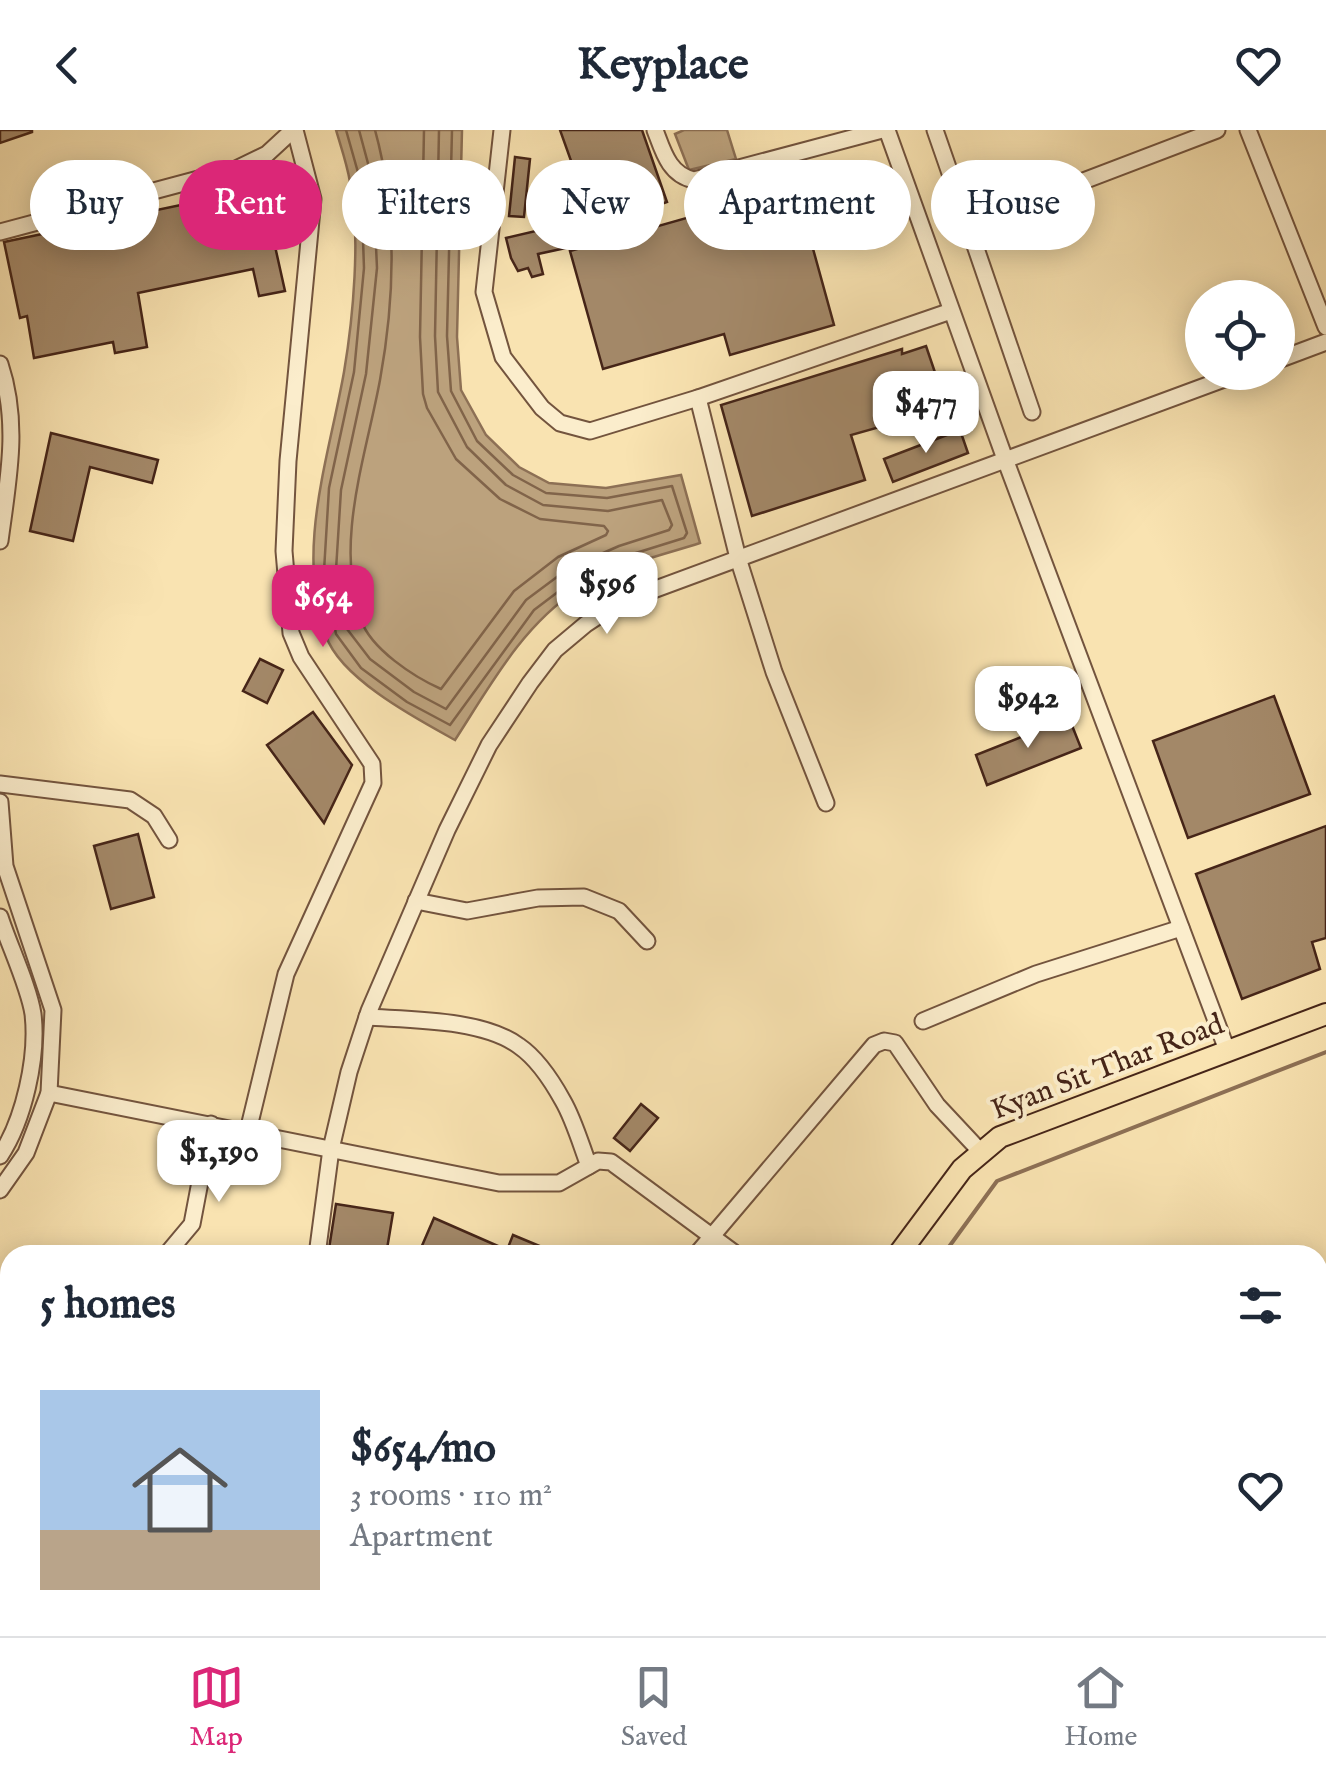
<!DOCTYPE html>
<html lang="en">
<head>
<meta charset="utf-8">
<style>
	body { margin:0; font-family:"IM FELL English",serif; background:#f6f6f7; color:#1f2937; height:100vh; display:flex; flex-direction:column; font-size:38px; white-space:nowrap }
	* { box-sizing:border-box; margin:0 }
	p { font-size:32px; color:#747a83 }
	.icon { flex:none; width:55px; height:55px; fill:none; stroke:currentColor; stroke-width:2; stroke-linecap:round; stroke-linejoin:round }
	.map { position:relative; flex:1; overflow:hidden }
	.panel { position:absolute; left:0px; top:1115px; width:1328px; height:392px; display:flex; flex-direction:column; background:#fff; border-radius:30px 30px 0 0; box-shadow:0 5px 25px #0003 }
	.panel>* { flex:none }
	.guide { position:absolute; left:30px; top:30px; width:1268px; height:90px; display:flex; gap:20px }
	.buttons { position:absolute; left:1185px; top:150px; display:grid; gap:20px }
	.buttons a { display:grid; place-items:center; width:110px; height:110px; border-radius:50%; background:#fff; box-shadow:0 5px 25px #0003; font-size:50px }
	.price { position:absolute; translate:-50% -85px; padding:0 22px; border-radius:20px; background:#fff; color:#222; font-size:32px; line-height:65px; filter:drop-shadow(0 2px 5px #0008) }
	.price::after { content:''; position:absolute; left:50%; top:60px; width:30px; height:22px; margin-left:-15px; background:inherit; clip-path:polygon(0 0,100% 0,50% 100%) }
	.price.selected { background:#db2777; color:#fff }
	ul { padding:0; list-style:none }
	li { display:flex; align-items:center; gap:30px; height:250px; padding:0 40px }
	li+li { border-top:2px solid #e0e1e3 }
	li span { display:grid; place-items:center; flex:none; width:280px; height:200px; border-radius:0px; color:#555 }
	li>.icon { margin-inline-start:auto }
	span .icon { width:120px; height:120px; fill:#fffc; stroke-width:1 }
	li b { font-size:42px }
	h2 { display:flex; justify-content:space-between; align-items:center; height:120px; padding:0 40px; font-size:42px }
	.tag { padding:0 35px; border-radius:45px; background:#fff; box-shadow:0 5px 25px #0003; font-size:35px; line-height:90px }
	.tag.selected { background:#db2777; color:#fff }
	header { display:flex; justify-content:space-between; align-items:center; height:130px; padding:0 40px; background:#fff; font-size:45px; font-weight:700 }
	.menu { display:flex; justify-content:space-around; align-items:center; height:140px; border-top:2px solid #e0e1e3; background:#fff; font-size:28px; color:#747a83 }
	.menu a { display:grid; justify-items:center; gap:5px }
	.menu .selected { color:#db2777 }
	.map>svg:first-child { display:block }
	.water { fill:#bca27d; stroke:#8d7055; stroke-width:2.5 }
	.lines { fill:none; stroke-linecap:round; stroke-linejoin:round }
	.shore { stroke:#81644a; stroke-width:2.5 }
	.stream { stroke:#8d7055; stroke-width:4 }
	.building { fill:#a38868; stroke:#462518; stroke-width:2.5 }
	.minor-casing { stroke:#73543e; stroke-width:19 }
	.major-casing { stroke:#462518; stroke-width:24 }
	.minor { stroke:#fbedcc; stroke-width:15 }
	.major { stroke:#f9e3b1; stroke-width:20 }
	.labels { text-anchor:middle; stroke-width:8; stroke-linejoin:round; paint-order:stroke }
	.street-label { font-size:30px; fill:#462518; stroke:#fbedcc }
</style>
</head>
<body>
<header><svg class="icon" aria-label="back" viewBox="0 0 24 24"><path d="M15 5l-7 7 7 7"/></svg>Keyplace<svg class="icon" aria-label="heart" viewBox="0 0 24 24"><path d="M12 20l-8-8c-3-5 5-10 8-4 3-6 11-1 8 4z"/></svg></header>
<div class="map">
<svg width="1326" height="1506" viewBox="0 0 1326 1506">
	<rect width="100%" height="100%" fill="#f9e3b1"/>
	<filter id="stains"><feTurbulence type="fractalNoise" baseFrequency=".002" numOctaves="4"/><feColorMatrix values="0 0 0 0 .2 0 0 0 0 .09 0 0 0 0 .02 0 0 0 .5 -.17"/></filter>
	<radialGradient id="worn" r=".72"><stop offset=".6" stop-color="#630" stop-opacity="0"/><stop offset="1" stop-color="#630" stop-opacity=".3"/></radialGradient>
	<g class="water">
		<path d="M336,0H462L457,207L461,260L486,305L519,337L549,353L606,358L681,345L700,413C660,426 612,436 577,460C522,496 490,556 455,610C417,589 341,549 326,506C295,421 329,327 344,242C353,189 361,105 350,52C347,34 341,17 336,0Z"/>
		<path d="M684,0H727L736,29L689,40L675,4Z"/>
	</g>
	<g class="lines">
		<g class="shore">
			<path d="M346,0L361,53L364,138L354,242L329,358L324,441L336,504L361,538L407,572L450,595L534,480L575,449L623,427L684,408L687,403L672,356L607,368L546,363L513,345L477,311L451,261L447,206L452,0"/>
			<path d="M359,0L373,52L377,138L366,244L341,360L336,440L347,499L370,529L414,562L446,579L526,470L569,438L619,416L669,400L672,395L662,370L608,381L543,375L506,355L467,317L438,262L435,206L439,0"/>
			<path d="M375,0C397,80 395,168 380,250C366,326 334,413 361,490C371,519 414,547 441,559L514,461L558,427L606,405L608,401L604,396L540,389L500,369L456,329L427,278L423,264L420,207L424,0"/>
		</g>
		<g class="stream">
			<path d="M943,1125L997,1051L1326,922"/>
			<path d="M659,1506L666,1498"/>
		</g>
	</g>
	<g class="building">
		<path d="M0,0H32V2L0,13Z"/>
		<path d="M560,0H642L667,72L595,98Z"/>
		<path d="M515,27L530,29L524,87L509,86Z"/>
		<path d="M796,57L834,195L730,225L724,204L603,239L570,121Z"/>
		<path d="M262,58L285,161L259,166L253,139L138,163L147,217L115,223L113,212L34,228L27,186L20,188L4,112Z"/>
		<path d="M570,93L575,116L538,124L543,144L532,147L528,138L518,141L511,128L506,108Z"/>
		<path d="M926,216L947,278L851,305L865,350L752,386L721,275L902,219V224Z"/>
		<path d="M960,300L968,323L893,352L884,329Z"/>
		<path d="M51,303L158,330L152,353L90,337L73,411L30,401Z"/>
		<path d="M260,529L283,540L267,573L243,561Z"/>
		<path d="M1274,566L1310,664L1188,708L1153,611Z"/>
		<path d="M313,582L352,635L324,693L267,615Z"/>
		<path d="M1069,588L1081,618L987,655L976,625Z"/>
		<path d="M1326,696V808L1312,812L1320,839L1242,869L1196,744Z"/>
		<path d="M138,704L154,767L111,779L94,716Z"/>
		<path d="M641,974L658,988L630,1021L614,1008Z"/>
		<path d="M336,1074L393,1083L386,1125H328Z"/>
		<path d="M434,1088L507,1120L513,1105L561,1125H418Z"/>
	</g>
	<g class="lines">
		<defs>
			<g id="minor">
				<path d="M502,0L484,162L503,227L542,278L560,293L590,301L698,268L951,181"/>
				<path d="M655,0C663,21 669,45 694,50L882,0"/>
				<path d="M887,0L1005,329L1227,920"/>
				<path d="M935,0L968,95L1217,0"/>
				<path d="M1248,0L1326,197"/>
				<path d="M968,95L1032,282"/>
				<path d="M0,102L236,39L267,24L293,0"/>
				<path d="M1278,230L1326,212"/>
				<path d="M0,234C20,294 8,350 0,411"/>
				<path d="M698,268L738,428L774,542L826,673"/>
				<path d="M0,654L130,670L154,686L169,710"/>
				<path d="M0,672L5,736L53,880L49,963L26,1023L0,1060"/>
				<path d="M416,771L467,781L538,768L584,767L619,781L647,811"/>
				<path d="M0,787C9,815 29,857 33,884C38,927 24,990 0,1026"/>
				<path d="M367,887C411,890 483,889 519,916C538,929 552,951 563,971C574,990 581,1015 589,1036"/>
				<path d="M923,891L1036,844L1181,798"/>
				<path d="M49,963L499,1053H559L598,1031L611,1032L737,1125"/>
				<path d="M248,1001L286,844L373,653L372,634L301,527L291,503L284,421L288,331L313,69L295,0"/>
				<path d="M166,1125L192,1094L211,994"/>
				<path d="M317,1125L331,1019L349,942L369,881L447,700L489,615L530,553L555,520L586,494L618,473L1243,242"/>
				<path d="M696,1125L874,915L884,911L895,913L937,975L980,1021"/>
				<path d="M0,1286L10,1277"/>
				<path d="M275,1498L276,1506"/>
				<path d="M477,1498L488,1506"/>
				<path d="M554,1506L561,1498"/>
			</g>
			<g id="major">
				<path d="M898,1125L962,1039L1000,1007L1326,884"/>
				<path d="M605,1506L612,1498"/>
			</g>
		</defs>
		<use href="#minor" class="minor-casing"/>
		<use href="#major" class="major-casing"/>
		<use href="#minor" class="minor"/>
		<use href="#major" class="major"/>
	</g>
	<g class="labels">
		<g class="street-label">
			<text transform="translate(1107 936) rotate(-21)" y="10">Kyan Sit Thar Road</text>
		</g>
	</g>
	<rect width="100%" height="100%" filter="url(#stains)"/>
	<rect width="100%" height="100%" fill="url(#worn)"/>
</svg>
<div class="buttons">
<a><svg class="icon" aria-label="locate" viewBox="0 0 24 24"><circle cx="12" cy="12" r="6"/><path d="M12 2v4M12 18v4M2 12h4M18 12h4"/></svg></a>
</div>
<b class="price" style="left:926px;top:326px">$477</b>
<b class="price" style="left:607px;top:507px">$596</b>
<b class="price selected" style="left:323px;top:520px">$654</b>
<b class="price" style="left:1028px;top:621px">$942</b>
<b class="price" style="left:219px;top:1075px">$1,190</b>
<div class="guide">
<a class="tag">Buy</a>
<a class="tag selected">Rent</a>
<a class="tag">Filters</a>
<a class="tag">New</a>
<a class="tag">Apartment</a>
<a class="tag">House</a>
</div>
<section class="panel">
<h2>5 homes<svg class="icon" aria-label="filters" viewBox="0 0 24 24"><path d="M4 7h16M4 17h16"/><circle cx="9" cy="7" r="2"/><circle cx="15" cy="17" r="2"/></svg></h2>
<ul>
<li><span style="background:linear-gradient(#a9c7e8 70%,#b9a48a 0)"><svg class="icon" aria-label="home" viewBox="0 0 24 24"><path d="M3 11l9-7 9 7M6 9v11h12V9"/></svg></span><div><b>$654/mo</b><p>3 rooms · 110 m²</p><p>Apartment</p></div><svg class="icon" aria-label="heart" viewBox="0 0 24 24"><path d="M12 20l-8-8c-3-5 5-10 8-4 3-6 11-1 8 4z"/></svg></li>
</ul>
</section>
</div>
<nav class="menu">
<a class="selected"><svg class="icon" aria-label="map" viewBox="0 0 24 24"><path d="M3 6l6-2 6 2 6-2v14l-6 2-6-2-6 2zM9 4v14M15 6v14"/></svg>Map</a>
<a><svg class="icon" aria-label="saved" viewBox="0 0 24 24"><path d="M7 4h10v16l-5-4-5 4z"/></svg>Saved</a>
<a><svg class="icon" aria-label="home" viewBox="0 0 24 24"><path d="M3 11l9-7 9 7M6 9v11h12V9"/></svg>Home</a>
</nav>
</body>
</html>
